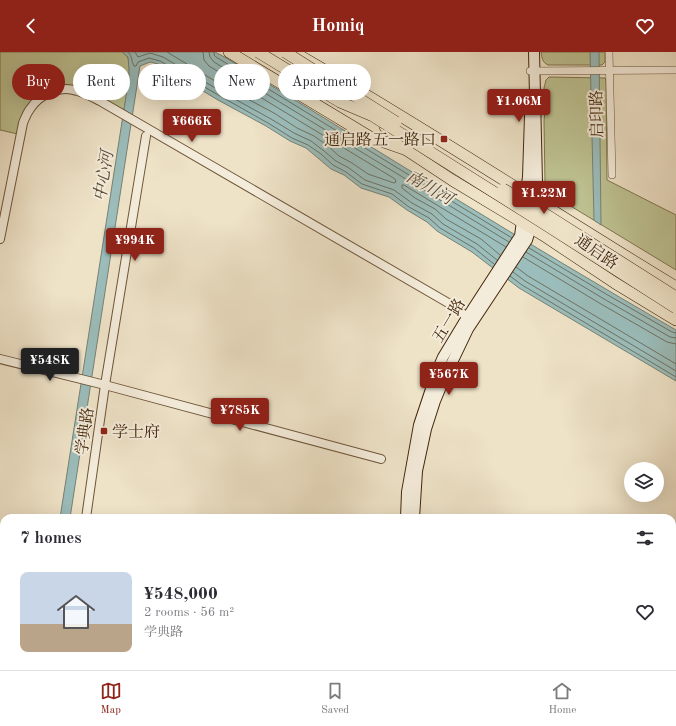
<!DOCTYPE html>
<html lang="en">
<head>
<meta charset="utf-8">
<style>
	body { margin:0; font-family:"Old Standard TT","Noto Serif SC",serif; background:#f7f7f7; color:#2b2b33; height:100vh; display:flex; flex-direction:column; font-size:15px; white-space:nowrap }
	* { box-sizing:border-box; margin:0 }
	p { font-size:13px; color:#7c7c81 }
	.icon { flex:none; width:22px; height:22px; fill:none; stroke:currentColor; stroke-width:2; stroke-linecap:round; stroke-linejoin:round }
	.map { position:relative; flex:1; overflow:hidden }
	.drawer { position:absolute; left:0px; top:462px; width:676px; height:156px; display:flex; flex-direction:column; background:#fff; border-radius:12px 12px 0 0; box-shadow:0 4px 16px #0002 }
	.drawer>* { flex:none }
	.guide { position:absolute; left:12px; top:12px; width:400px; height:36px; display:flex; gap:8px }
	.fabs { position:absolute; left:624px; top:410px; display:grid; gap:8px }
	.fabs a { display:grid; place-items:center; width:40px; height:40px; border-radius:50%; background:#fff; box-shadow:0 4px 16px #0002; font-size:20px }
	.price { position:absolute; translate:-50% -34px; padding:0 9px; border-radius:4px; background:#8f2418; color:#fff; font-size:13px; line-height:26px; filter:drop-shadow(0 1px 2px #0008) }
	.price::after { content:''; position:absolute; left:50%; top:24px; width:12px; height:9px; margin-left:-6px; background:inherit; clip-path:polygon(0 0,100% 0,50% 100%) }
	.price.on { background:#222; color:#fff }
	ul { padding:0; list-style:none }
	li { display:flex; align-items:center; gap:12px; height:100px; padding:0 20px }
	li+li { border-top:1px solid #e1e1e2 }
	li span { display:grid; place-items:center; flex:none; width:112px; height:80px; border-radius:8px; color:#555 }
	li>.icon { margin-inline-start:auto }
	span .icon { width:48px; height:48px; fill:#fffc; stroke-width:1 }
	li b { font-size:17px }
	h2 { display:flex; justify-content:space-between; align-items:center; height:48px; padding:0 20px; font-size:17px }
	.chip { padding:0 14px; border-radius:18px; background:#fff; box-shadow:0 4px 16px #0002; font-size:14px; line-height:36px }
	.chip.on { background:#8f2418; color:#fff }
	header { display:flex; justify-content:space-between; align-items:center; height:52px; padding:0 20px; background:#8f2418; color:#fff; font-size:18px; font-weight:700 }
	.tabs { display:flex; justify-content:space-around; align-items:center; height:56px; border-top:1px solid #e1e1e2; background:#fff; font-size:11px; color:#7c7c81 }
	.tabs a { display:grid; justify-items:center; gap:2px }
	.tabs .on { color:#8f2418 }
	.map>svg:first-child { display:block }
	.green { fill:#bec292; stroke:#80744e }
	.water { fill:#9bbdbb; stroke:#778174 }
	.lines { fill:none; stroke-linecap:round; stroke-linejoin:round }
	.shore { stroke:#6e7262; stroke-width:1 }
	.minor-casing { stroke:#6d5539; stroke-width:8 }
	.tertiary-casing { stroke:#6d5539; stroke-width:10 }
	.secondary-casing { stroke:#42260a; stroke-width:12 }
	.primary-casing { stroke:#42260a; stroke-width:12 }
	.minor { stroke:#f4ecdb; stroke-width:7 }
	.tertiary { stroke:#f4ecdb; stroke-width:8 }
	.secondary { stroke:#f4ecdb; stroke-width:10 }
	.primary { stroke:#eee2c7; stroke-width:11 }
	.trunk-bridge-casing { stroke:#42260a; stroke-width:12; stroke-linecap:butt }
	.trunk-bridge { stroke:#eee2c7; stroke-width:11 }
	.poi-dot { fill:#8f2418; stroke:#f4ecdb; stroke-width:1.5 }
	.labels { text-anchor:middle; stroke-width:4; stroke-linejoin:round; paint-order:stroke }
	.street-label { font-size:16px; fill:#42260a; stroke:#f4ecdb }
	.poi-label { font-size:16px; fill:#42260a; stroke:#f4ecdb; text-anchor:end }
	.water-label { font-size:17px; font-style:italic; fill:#584c36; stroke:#f4ecdb }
</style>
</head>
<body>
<header><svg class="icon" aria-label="back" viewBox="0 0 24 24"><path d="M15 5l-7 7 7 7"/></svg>Homiq<svg class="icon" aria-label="heart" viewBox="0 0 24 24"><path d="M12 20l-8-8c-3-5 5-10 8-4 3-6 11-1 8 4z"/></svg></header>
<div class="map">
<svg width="676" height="618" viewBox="0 0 676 618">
	<rect width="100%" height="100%" fill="#eee2c7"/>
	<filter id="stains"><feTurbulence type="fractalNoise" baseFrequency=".005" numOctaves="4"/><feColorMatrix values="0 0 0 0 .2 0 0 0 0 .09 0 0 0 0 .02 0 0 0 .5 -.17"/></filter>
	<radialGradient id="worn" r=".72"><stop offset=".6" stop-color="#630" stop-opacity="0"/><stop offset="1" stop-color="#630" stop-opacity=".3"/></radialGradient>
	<g class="green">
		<path d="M0,0H122C124,1 126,3 127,4C133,14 126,46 124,58L96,43L71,36L35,46L18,82L0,78Z"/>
		<path d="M541,0H605V10L602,13H548C542,10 542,6 541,0Z"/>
		<path d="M549,25L605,26L606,28L607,128L676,163V218L554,144L548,138L545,131L544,69L545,57L544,36L546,28Z"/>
	</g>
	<g class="water">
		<path d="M122,0H215L228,7C377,98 525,191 676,278V329L519,236L472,200L437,179L427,170L407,158L389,145L361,136L344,123L331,117L318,106L306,96L290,89L266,74L218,48L158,12L150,10L140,14L70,466H60L129,25V17L128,5Z"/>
		<path d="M590,0H599L601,173L594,168Z"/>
	</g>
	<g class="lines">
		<g class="shore">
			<path d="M128,0C133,5 131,9 134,14H136L138,10L149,6L160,9L220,44L268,71L292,86L308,93L321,102L333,113L346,120L362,132L392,142L409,155L429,166L440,176L474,196L494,212"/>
			<path d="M135,0L138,5L150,1L163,5L222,40L271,67L294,81L311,89L324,99L336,109L349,116L365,128L394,138L412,151L432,162L443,172L477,192L497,208"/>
			<path d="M167,0L225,35L274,61L297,76L314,84L328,94L339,104L352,111L368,122L394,131L396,130L395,127L209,14L204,8L203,0"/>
			<path d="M209,0L210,5L214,10L509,190"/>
			<path d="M214,0V3L216,5L512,186"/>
			<path d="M529,196L606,242L672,280L676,281"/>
			<path d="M526,200L604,247L670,285L676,286"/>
			<path d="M500,203L481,187L446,167L435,157L415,146L402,136V133H404L506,195"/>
			<path d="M523,205L601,252L667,290L676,292"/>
			<path d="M516,215L528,224L676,312"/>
			<path d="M513,220L525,229L676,319"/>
			<path d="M510,224L522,233L676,325"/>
		</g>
		<defs>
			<g id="minor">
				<path d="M609,0L612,123"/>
				<path d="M530,19L676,18"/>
				<path d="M672,494L676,477"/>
				<path d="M669,614L670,618"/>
			</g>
			<g id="tertiary">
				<path d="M0,187L23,71C25,66 27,61 30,57C40,42 59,33 77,39C85,41 92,45 100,49L450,252L471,268"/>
				<path d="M0,307L105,333L381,407"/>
				<path d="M86,466L105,333L146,84"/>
				<path d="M0,551L4,553"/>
				<path d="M62,618L63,614"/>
			</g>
			<g id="secondary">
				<path d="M406,466L407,440L419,373L437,319L443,305L463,272L520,184L528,125L530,64"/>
				<path d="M414,466L417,419L426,377L435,349L445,325L468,277L527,188L531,175L537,130L534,0"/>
				<path d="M423,614V618"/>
			</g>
			<g id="primary">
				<path d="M229,0L370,85L407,98"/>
				<path d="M295,1C424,75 549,158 676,235"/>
				<path d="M385,75L390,78L408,99L452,128L543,183L615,231L676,268"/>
			</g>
		</defs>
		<use href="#minor" class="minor-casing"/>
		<use href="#tertiary" class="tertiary-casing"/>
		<use href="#secondary" class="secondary-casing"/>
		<use href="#primary" class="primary-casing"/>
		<use href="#minor" class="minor"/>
		<use href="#tertiary" class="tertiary"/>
		<use href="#secondary" class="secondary"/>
		<use href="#primary" class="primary"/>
		<defs>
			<g id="trunk-bridge">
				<path d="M258,0L340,50L373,64L543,171L676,256"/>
				<path d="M285,0L396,70"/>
				<path d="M503,137L545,162L676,245"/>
			</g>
		</defs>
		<use href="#trunk-bridge" class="trunk-bridge-casing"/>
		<use href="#trunk-bridge" class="trunk-bridge"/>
	</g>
	<g class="poi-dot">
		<rect x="440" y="83" width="8" height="8" rx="2"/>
		<rect x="100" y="375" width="8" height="8" rx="2"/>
	</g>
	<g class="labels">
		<g class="street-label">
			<text transform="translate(596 62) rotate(-91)" y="6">启印路</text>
			<text transform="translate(597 199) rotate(34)" y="6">通启路</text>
			<text transform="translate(448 268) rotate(-59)" y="6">五一路</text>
			<text transform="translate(84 379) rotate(-82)" y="6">学典路</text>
		</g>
		<g class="poi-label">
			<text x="436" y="93">通启路五一路口</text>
			<text x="112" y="385" text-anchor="start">学士府</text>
		</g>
		<g class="water-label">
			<text transform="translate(103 124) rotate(-81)" y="6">中心河</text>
			<text transform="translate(430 135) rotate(30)" y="6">南川河</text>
		</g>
	</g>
	<rect width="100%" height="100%" filter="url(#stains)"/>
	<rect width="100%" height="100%" fill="url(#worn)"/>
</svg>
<div class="fabs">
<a><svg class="icon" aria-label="layers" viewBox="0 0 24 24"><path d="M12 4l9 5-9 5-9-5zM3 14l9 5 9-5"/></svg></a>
</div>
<b class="price" style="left:519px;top:71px">¥1.06M</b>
<b class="price" style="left:192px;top:91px">¥666K</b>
<b class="price" style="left:544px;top:163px">¥1.22M</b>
<b class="price" style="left:135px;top:210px">¥994K</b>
<b class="price on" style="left:50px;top:330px">¥548K</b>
<b class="price" style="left:449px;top:344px">¥567K</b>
<b class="price" style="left:240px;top:380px">¥785K</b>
<div class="guide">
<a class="chip on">Buy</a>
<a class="chip">Rent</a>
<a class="chip">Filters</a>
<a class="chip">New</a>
<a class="chip">Apartment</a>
</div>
<section class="drawer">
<h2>7 homes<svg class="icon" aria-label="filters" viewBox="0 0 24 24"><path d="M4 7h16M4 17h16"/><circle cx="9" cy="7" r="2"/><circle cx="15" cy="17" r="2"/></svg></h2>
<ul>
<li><span style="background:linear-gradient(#c9d6e8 65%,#b9a48a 0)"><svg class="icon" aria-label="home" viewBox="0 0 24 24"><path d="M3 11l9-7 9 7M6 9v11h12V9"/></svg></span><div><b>¥548,000</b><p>2 rooms · 56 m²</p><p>学典路</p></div><svg class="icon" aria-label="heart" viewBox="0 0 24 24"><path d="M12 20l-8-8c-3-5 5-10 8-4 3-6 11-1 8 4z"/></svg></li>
</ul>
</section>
</div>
<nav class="tabs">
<a class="on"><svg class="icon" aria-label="map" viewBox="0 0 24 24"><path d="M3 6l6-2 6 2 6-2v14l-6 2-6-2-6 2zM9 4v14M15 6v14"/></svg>Map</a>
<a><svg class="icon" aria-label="saved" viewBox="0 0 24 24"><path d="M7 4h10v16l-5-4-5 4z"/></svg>Saved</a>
<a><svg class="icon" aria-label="home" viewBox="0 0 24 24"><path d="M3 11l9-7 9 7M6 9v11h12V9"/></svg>Home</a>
</nav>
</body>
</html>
